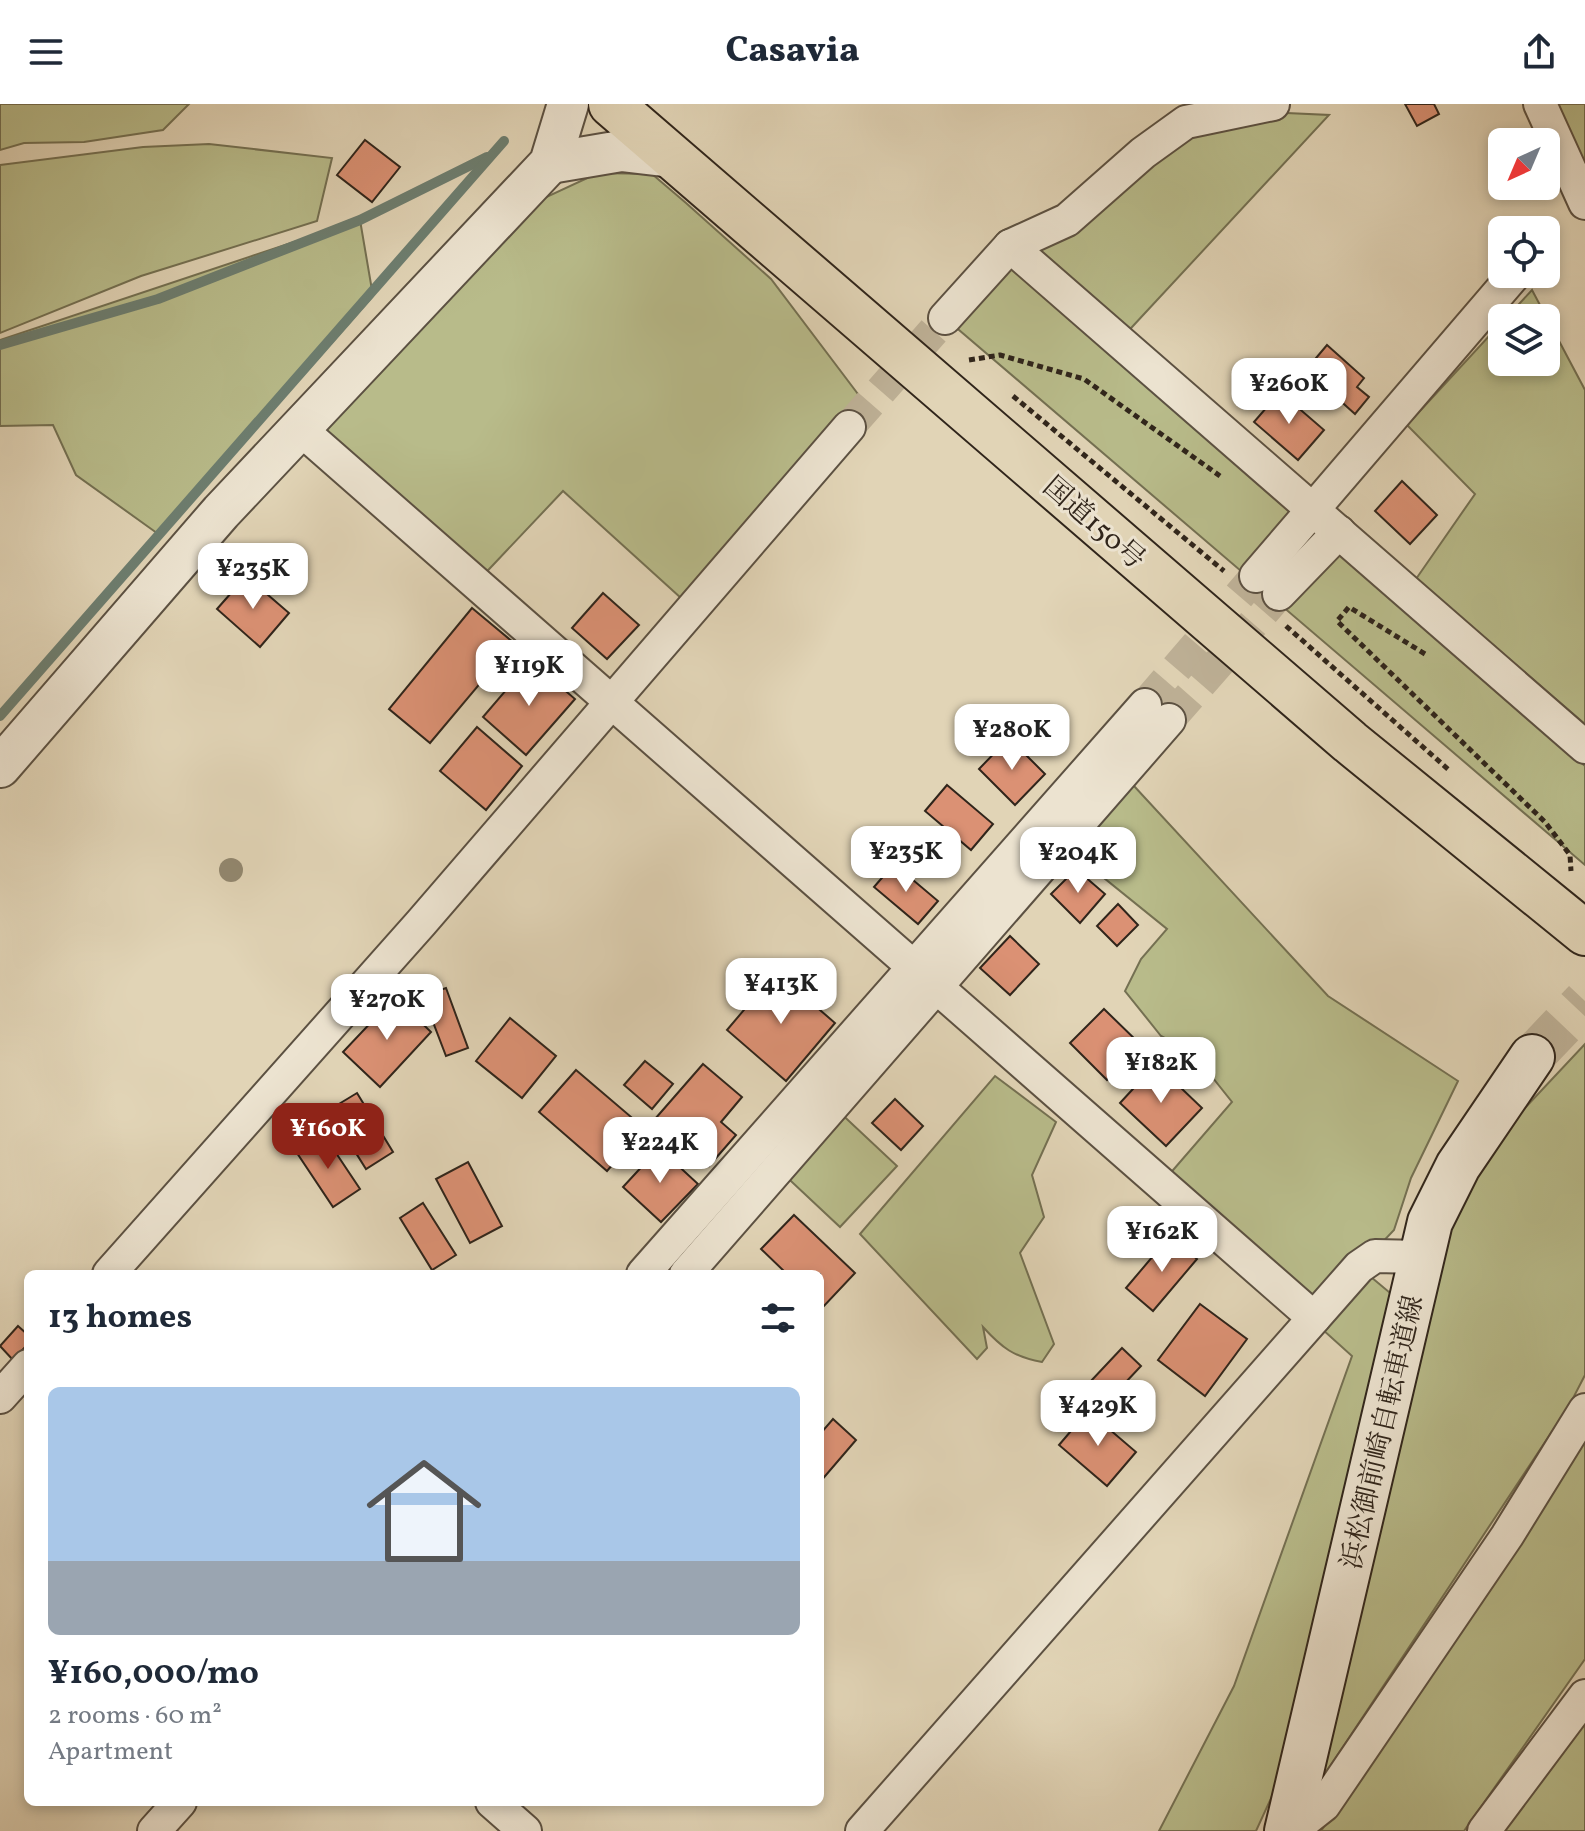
<!DOCTYPE html>
<html lang="en">
<head>
<meta charset="utf-8">
<style>
	body { margin:0; font-family:Vollkorn,"Noto Serif JP",serif; background:#f6f6f7; color:#1f2937; height:100vh; display:flex; flex-direction:column; font-size:30px; white-space:nowrap }
	* { box-sizing:border-box; margin:0 }
	p { font-size:26px; color:#747a83 }
	.icon { flex:none; width:44px; height:44px; fill:none; stroke:currentColor; stroke-width:2; stroke-linecap:round; stroke-linejoin:round }
	.map { position:relative; flex:1; overflow:hidden }
	.panel { position:absolute; left:24px; top:1166px; width:800px; height:536px; display:flex; flex-direction:column; background:#fff; border-radius:12px; box-shadow:0 4px 12px #0003 }
	.panel>* { flex:none }
	.needle { width:52px; rotate:224deg }
	.buttons { position:absolute; left:1488px; top:24px; display:grid; gap:16px }
	.buttons a { display:grid; place-items:center; width:72px; height:72px; border-radius:12px; background:#fff; box-shadow:0 4px 12px #0003; font-size:40px }
	.price { position:absolute; translate:-50% -68px; padding:0 18px; border-radius:16px; background:#fff; color:#222; font-size:26px; line-height:52px; filter:drop-shadow(0 2px 4px #0008) }
	.price::after { content:''; position:absolute; left:50%; top:48px; width:24px; height:18px; margin-left:-12px; background:inherit; clip-path:polygon(0 0,100% 0,50% 100%) }
	.price.selected { background:#8f2418; color:#fff }
	ul { padding:0; list-style:none }
	li { display:grid; align-content:center; gap:16px; height:424px; padding:0 24px }
	li+li { border-top:2px solid #e0e1e3 }
	li span { display:grid; place-items:center; height:248px; border-radius:12px; color:#555 }
	li>.icon { margin-inline-start:auto }
	span .icon { width:144px; height:144px; fill:#fffc; stroke-width:1 }
	li b { font-size:34px }
	h2 { display:flex; justify-content:space-between; align-items:center; height:96px; padding:0 24px; font-size:34px }
	header { display:flex; justify-content:space-between; align-items:center; height:104px; padding:0 24px; background:#fff; font-size:36px; font-weight:800 }
	.map>svg:first-child { display:block }
	.green { fill:#b8bb8a; stroke:#747052; stroke-width:2 }
	.lines { fill:none; stroke-linecap:round; stroke-linejoin:round }
	.stream { stroke:#6d7e70; stroke-width:10 }
	.building { fill:#db9174; stroke:#30251b; stroke-width:2 }
	.minor-tunnel { stroke:#beb197; stroke-width:32; stroke-dasharray:32 16; stroke-linecap:butt }
	.secondary-tunnel { stroke:#beb197; stroke-width:44; stroke-dasharray:44 22; stroke-linecap:butt }
	.minor-casing { stroke:#5c5142; stroke-width:36 }
	.tertiary-casing { stroke:#5c5142; stroke-width:44 }
	.secondary-casing { stroke:#30251b; stroke-width:48 }
	.trunk-casing { stroke:#30251b; stroke-width:48 }
	.path { stroke:#30251b; stroke-width:5; stroke-dasharray:6 4; stroke-linecap:butt }
	.minor { stroke:#ece3d0; stroke-width:32 }
	.tertiary { stroke:#ece3d0; stroke-width:40 }
	.secondary { stroke:#ece3d0; stroke-width:44 }
	.trunk { stroke:#e1d4b6; stroke-width:44 }
	.tree { fill:#928870 }
	.labels { text-anchor:middle; stroke-width:6; stroke-linejoin:round; paint-order:stroke }
	.street-label { font-size:28px; fill:#30251b; stroke:#ece3d0 }
</style>
</head>
<body>
<header><svg class="icon" aria-label="menu" viewBox="0 0 24 24"><path d="M4 6h16M4 12h16M4 18h16"/></svg>Casavia<svg class="icon" aria-label="share" viewBox="0 0 24 24"><path d="M12 15V3M7 8l5-5 5 5M5 13v7h14v-7"/></svg></header>
<div class="map">
<svg width="1585" height="1727" viewBox="0 0 1585 1727">
	<rect width="100%" height="100%" fill="#e1d4b6"/>
	<filter id="stains"><feTurbulence type="fractalNoise" baseFrequency=".0025" numOctaves="4"/><feColorMatrix values="0 0 0 0 .2 0 0 0 0 .09 0 0 0 0 .02 0 0 0 .5 -.17"/></filter>
	<radialGradient id="worn" r=".72"><stop offset=".6" stop-color="#630" stop-opacity="0"/><stop offset="1" stop-color="#630" stop-opacity=".3"/></radialGradient>
	<g class="green">
		<path d="M0,0H189L163,26L84,38L24,39L0,46Z"/>
		<path d="M1540,0H1585V94Z"/>
		<path d="M1242,7L1329,11L1119,237L1055,183L1585,662V761L945,214L1186,18Z"/>
		<path d="M209,40L332,54L317,117L141,172L0,229V61L143,43Z"/>
		<path d="M598,69L652,70L686,99L771,175L867,302L817,341L692,504L563,387L476,479L308,333L542,95Z"/>
		<path d="M360,116L373,192L161,432L76,371L53,321L0,322V236Z"/>
		<path d="M1532,186L1585,286V620L1416,475L1475,390L1407,321L1502,218V258H1546V214H1506Z"/>
		<path d="M1122,669L1328,892L1458,977L1411,1074L1394,1126L1359,1163L1395,1193L1284,1666L1256,1727H1159L1234,1582L1352,1252L1161,1080L1232,998L1193,949L1161,932L1125,887L1141,855L1167,825L1062,740Z"/>
		<path d="M1585,940V1271L1569,1302L1321,1676L1436,1156L1495,1036Z"/>
		<path d="M995,972L1056,1018L1032,1071L1044,1113L1020,1149L1054,1240L1042,1258C1014,1253 1002,1244 983,1223L987,1244L977,1255L860,1130Z"/>
		<path d="M834,1003L897,1062L840,1123L777,1064Z"/>
		<path d="M1585,1333V1555L1464,1727H1321Z"/>
		<path d="M1585,1594V1727H1492Z"/>
	</g>
	<g class="lines">
		<g class="stream">
			<path d="M0,241L158,195L360,116L487,53"/>
			<path d="M0,612L504,37"/>
		</g>
	</g>
	<g class="building">
		<path d="M1405,0H1434L1439,10L1417,22Z"/>
		<path d="M365,36L400,63L372,98L337,71Z"/>
		<path d="M1327,241L1364,274L1357,283L1369,293L1355,310L1306,266Z"/>
		<path d="M1280,288L1324,326L1298,356L1254,318Z"/>
		<path d="M1402,377L1437,411L1410,440L1375,407Z"/>
		<path d="M246,472L289,509L260,543L217,505Z"/>
		<path d="M603,489L639,521L607,555L572,524Z"/>
		<path d="M472,504L514,539L430,639L389,605Z"/>
		<path d="M531,557L575,595L526,651L483,613Z"/>
		<path d="M477,623L522,662L486,706L440,667Z"/>
		<path d="M1009,634L1045,670L1015,701L979,665Z"/>
		<path d="M947,681L993,720L971,746L925,707Z"/>
		<path d="M894,760L938,797L918,820L874,783Z"/>
		<path d="M1076,765L1105,790L1080,819L1051,790Z"/>
		<path d="M1118,800L1138,821L1117,842L1097,822Z"/>
		<path d="M1010,832L1039,860L1010,891L980,864Z"/>
		<path d="M776,868L835,919L786,977L727,926Z"/>
		<path d="M446,884L468,944L446,952L423,892Z"/>
		<path d="M395,893L431,928L380,983L343,948Z"/>
		<path d="M1104,905L1141,941L1107,976L1070,939Z"/>
		<path d="M510,914L556,952L522,994L476,957Z"/>
		<path d="M645,957L673,980L652,1005L624,981Z"/>
		<path d="M703,960L742,993L721,1018L736,1031L709,1062L655,1015Z"/>
		<path d="M1156,960L1202,1004L1166,1042L1120,999Z"/>
		<path d="M576,966L644,1024L607,1067L539,1008Z"/>
		<path d="M357,989L393,1048L366,1065L329,1006Z"/>
		<path d="M895,995L923,1022L901,1046L872,1019Z"/>
		<path d="M324,1031L360,1085L333,1103L297,1049Z"/>
		<path d="M659,1044L698,1080L661,1118L623,1083Z"/>
		<path d="M468,1058L502,1122L470,1139L436,1075Z"/>
		<path d="M423,1099L456,1151L432,1166L400,1114Z"/>
		<path d="M794,1111L855,1169L823,1203L820,1170H787L761,1145Z"/>
		<path d="M1170,1132L1197,1155L1153,1207L1126,1184Z"/>
		<path d="M1200,1200L1247,1235L1205,1292L1158,1256Z"/>
		<path d="M18,1222L28,1231V1240L13,1256L0,1242Z"/>
		<path d="M1122,1244L1141,1262L1109,1296L1090,1278Z"/>
		<path d="M1088,1307L1136,1348L1107,1382L1059,1341Z"/>
		<path d="M833,1315L856,1336L820,1378V1330Z"/>
	</g>
	<g class="lines">
		<g class="minor-tunnel">
			<path d="M849,323L945,214"/>
			<path d="M1145,601L1256,472"/>
			<path d="M1169,616L1279,490"/>
		</g>
		<path class="secondary-tunnel" d="M1532,953L1585,897"/>
		<defs>
			<g id="minor">
				<path d="M1540,0L1585,99"/>
				<path d="M1010,142L1585,643"/>
				<path d="M945,214L1010,142L1067,116L1143,49L1186,18L1273,0"/>
				<path d="M299,324L1314,1214"/>
				<path d="M1256,472L1515,170"/>
				<path d="M1279,490L1339,428"/>
				<path d="M109,1170L421,819L849,323"/>
				<path d="M643,1170L1145,601"/>
				<path d="M686,1170L1169,616"/>
				<path d="M0,1293L28,1262"/>
				<path d="M492,1698L525,1727"/>
				<path d="M154,1727L180,1698"/>
				<path d="M862,1727L1359,1163L1375,1152L1421,1153"/>
				<path d="M1291,1727L1324,1701L1507,1432L1585,1306"/>
				<path d="M1484,1727L1585,1592"/>
			</g>
			<g id="tertiary">
				<path d="M550,59L621,47L672,53"/>
				<path d="M0,663L221,408L550,59L568,0"/>
			</g>
			<path id="secondary" d="M1287,1727L1430,1118L1458,1062L1532,953"/>
			<path id="trunk" d="M611,0L1350,638L1585,829"/>
		</defs>
		<use href="#minor" class="minor-casing"/>
		<use href="#tertiary" class="tertiary-casing"/>
		<use href="#secondary" class="secondary-casing"/>
		<use href="#trunk" class="trunk-casing"/>
		<g class="path">
			<path d="M969,256L1000,251L1084,275L1220,372"/>
			<path d="M1013,292L1224,467"/>
			<path d="M1286,522L1449,666"/>
			<path d="M1425,550L1349,503L1337,517L1545,718L1570,751L1571,767"/>
		</g>
		<use href="#minor" class="minor"/>
		<use href="#tertiary" class="tertiary"/>
		<use href="#secondary" class="secondary"/>
		<use href="#trunk" class="trunk"/>
	</g>
	<circle class="tree" cx="231" cy="766" r="12"/>
	<g class="labels">
		<g class="street-label">
			<text transform="translate(1095 418) rotate(41)" y="10">国道150号</text>
			<text transform="translate(1381 1328) rotate(-77)" y="10">浜松御前崎自転車道線</text>
		</g>
	</g>
	<rect width="100%" height="100%" filter="url(#stains)"/>
	<rect width="100%" height="100%" fill="url(#worn)"/>
</svg>
<div class="buttons">
<a><svg class="needle" viewBox="-14 -14 28 28"><path d="M0-13l5 13h-10z" fill="#e53935"/><path d="M0 13l5-13h-10z" fill="#747a83"/></svg></a>
<a><svg class="icon" aria-label="locate" viewBox="0 0 24 24"><circle cx="12" cy="12" r="6"/><path d="M12 2v4M12 18v4M2 12h4M18 12h4"/></svg></a>
<a><svg class="icon" aria-label="layers" viewBox="0 0 24 24"><path d="M12 4l9 5-9 5-9-5zM3 14l9 5 9-5"/></svg></a>
</div>
<b class="price" style="left:1289px;top:322px">¥260K</b>
<b class="price" style="left:253px;top:507px">¥235K</b>
<b class="price" style="left:529px;top:604px">¥119K</b>
<b class="price" style="left:1012px;top:668px">¥280K</b>
<b class="price" style="left:906px;top:790px">¥235K</b>
<b class="price" style="left:1078px;top:791px">¥204K</b>
<b class="price" style="left:781px;top:922px">¥413K</b>
<b class="price" style="left:387px;top:938px">¥270K</b>
<b class="price" style="left:1161px;top:1001px">¥182K</b>
<b class="price selected" style="left:328px;top:1067px">¥160K</b>
<b class="price" style="left:660px;top:1081px">¥224K</b>
<b class="price" style="left:1162px;top:1170px">¥162K</b>
<b class="price" style="left:1098px;top:1344px">¥429K</b>
<section class="panel">
<h2>13 homes<svg class="icon" aria-label="filters" viewBox="0 0 24 24"><path d="M4 7h16M4 17h16"/><circle cx="9" cy="7" r="2"/><circle cx="15" cy="17" r="2"/></svg></h2>
<ul>
<li><span style="background:linear-gradient(#a9c7e8 70%,#9aa5b1 0)"><svg class="icon" aria-label="home" viewBox="0 0 24 24"><path d="M3 11l9-7 9 7M6 9v11h12V9"/></svg></span><div><b>¥160,000/mo</b><p>2 rooms · 60 m²</p><p>Apartment</p></div></li>
</ul>
</section>
</div>
</body>
</html>
